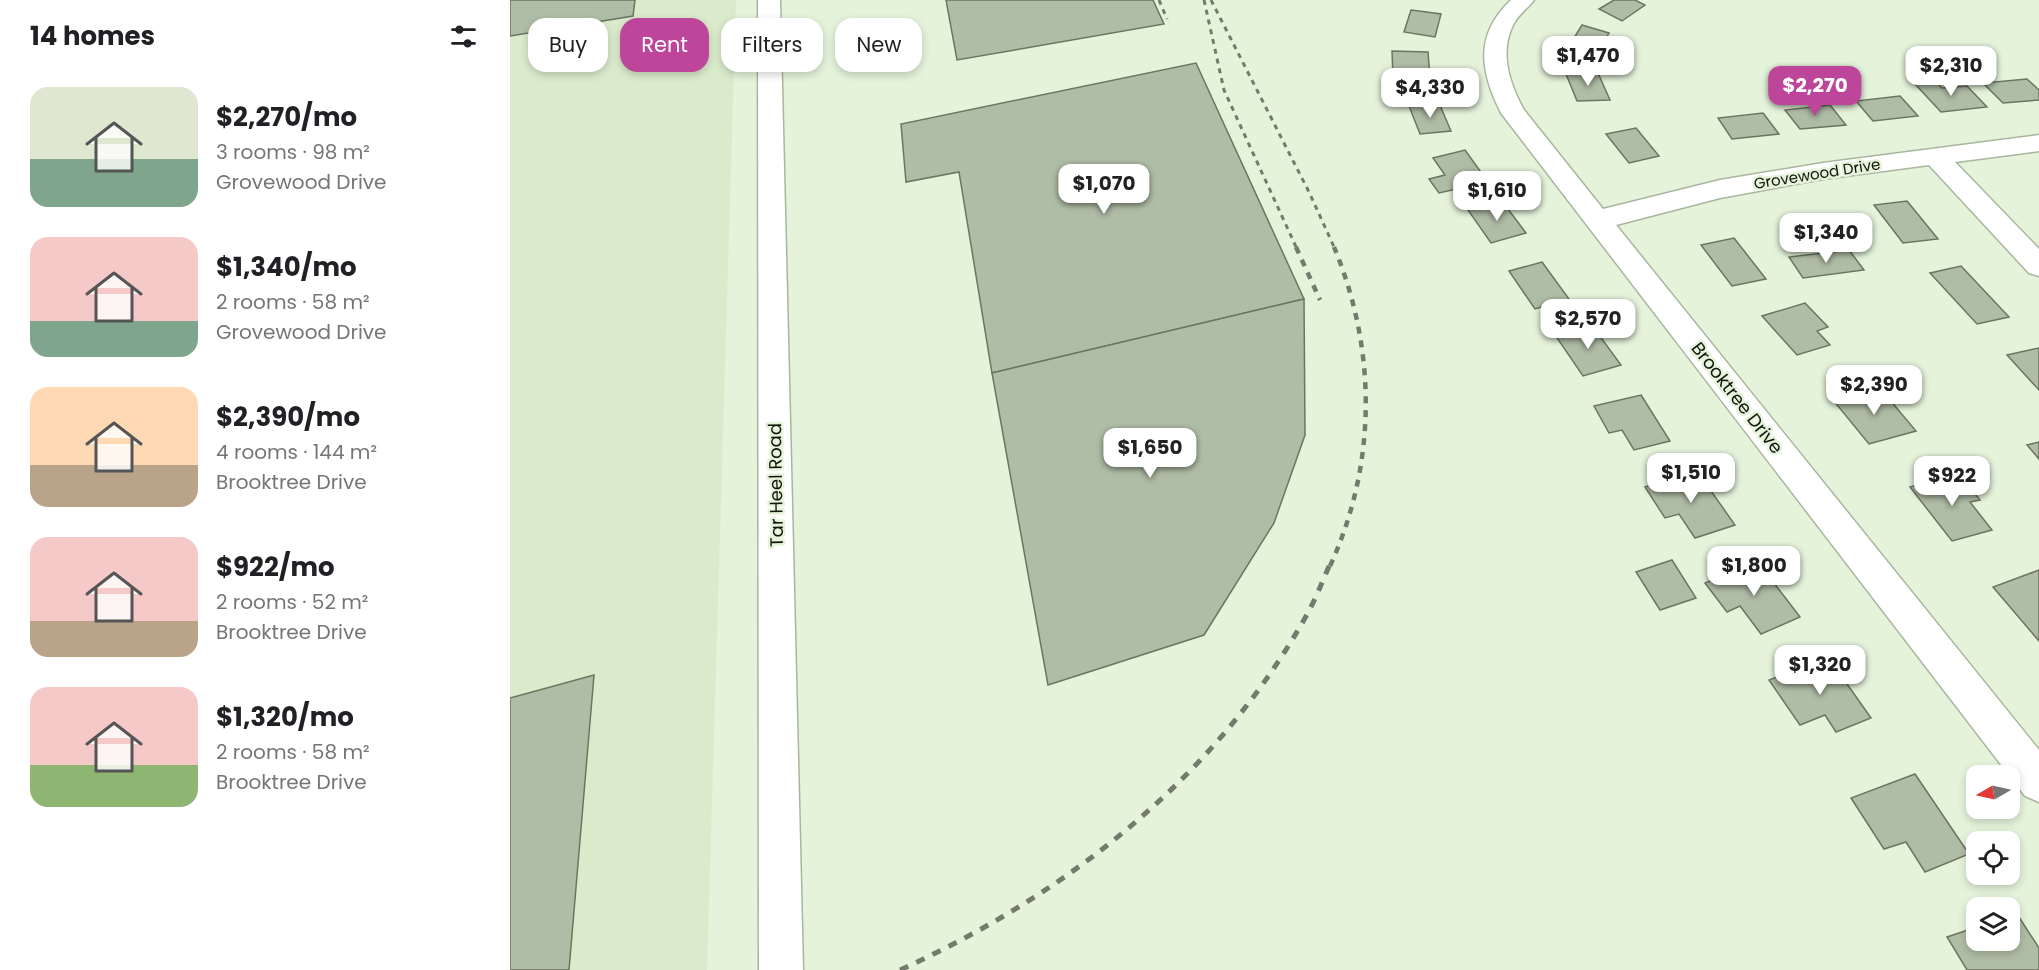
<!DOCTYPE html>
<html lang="en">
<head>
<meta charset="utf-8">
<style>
	body { margin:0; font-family:Poppins,sans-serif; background:#f6f6f6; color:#202124; height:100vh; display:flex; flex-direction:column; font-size:22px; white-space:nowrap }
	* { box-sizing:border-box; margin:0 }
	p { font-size:20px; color:#757577 }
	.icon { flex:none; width:33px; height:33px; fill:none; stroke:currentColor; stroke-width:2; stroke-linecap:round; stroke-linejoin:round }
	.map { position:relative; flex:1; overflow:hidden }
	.drawer { display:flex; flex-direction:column; background:#fff; width:510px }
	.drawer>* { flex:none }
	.top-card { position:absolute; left:18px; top:18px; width:570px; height:54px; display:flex; gap:12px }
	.needle { width:39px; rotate:261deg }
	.fabs { position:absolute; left:1456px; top:765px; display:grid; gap:12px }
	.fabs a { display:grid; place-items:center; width:54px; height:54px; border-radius:12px; background:#fff; box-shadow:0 3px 9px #0003; font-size:30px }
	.price { position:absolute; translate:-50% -51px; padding:0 14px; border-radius:12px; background:#fff; color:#222; font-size:20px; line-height:39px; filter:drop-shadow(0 2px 3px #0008) }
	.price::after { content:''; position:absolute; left:50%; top:36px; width:18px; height:14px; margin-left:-9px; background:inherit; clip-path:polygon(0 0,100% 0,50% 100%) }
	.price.current { background:#bd459a; color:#fff }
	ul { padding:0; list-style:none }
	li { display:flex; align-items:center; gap:18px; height:150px; padding:0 30px }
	li span { display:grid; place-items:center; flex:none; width:168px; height:120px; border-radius:18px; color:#555 }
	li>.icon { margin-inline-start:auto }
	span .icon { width:72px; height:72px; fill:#fffc; stroke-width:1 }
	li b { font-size:26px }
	h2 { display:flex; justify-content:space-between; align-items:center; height:72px; padding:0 30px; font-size:26px }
	.pill { padding:0 21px; border-radius:18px; background:#fff; box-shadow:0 3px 9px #0003; font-size:21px; line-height:54px }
	.pill.current { background:#bd459a; color:#fff }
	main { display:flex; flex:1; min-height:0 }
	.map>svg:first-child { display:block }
	.built { fill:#daebcc }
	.building { fill:#b0bda6; stroke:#6b7661; stroke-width:1.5 }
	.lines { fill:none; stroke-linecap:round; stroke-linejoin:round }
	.minor-casing { stroke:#a9b69f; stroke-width:3 }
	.minor { fill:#fff; fill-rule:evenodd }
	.rail-far2 { stroke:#737b6c; stroke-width:3; stroke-dasharray:5 5; stroke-linecap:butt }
	.rail-far1 { stroke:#737b6c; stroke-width:4.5; stroke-dasharray:7 7; stroke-linecap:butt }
	.rail { stroke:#737b6c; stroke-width:5; stroke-dasharray:9 9; stroke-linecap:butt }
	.labels { text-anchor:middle; stroke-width:5; stroke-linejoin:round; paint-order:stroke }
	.far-street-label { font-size:15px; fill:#10140c; stroke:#e5f3db }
	.street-label { font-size:18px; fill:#10140c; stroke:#e5f3db }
</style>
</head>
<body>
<main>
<section class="drawer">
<h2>14 homes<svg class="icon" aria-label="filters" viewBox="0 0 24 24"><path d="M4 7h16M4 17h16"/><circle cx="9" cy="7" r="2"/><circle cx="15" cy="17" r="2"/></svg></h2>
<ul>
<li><span style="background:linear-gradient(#dfe7d0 60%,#7fa58c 0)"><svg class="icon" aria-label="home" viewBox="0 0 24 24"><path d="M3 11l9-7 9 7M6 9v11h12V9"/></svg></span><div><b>$2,270/mo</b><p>3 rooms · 98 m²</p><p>Grovewood Drive</p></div></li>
<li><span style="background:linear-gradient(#f6c9c9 70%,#7fa58c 0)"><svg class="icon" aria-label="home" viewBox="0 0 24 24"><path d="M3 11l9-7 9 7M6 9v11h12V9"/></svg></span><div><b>$1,340/mo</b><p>2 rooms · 58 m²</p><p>Grovewood Drive</p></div></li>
<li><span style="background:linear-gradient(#ffd9b3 65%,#b9a48a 0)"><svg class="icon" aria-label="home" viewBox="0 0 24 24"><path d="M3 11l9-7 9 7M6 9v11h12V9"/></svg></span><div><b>$2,390/mo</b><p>4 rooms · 144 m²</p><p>Brooktree Drive</p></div></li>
<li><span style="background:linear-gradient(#f6c9c9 70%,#b9a48a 0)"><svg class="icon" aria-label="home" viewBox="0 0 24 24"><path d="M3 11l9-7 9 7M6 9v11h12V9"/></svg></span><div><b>$922/mo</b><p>2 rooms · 52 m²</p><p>Brooktree Drive</p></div></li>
<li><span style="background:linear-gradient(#f6c9c9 65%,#8fb573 0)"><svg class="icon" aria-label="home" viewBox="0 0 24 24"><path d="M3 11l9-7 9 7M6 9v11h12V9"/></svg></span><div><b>$1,320/mo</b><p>2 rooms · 58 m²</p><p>Brooktree Drive</p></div></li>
</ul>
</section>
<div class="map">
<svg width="1529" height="970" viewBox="0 0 1529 970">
	<rect width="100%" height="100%" fill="#e5f3db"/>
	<path class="built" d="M0,0H226L197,970H0Z"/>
	<g class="building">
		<path d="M0,0H125L123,16L0,36Z"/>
		<path d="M436,0H643L654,24L447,60Z"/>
		<path d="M1104,0H1125L1135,5L1112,21L1089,9Z"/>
		<path d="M901,10L931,14L925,37L894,32Z"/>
		<path d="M1072,25L1099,33L1087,54L1059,46Z"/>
		<path d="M882,51L918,52L920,78L883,77Z"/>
		<path d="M686,63L794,299L482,373L449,172L396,182L391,124Z"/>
		<path d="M1088,73L1100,100L1067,101L1056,74Z"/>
		<path d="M1517,79L1529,90V100L1493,103L1473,83Z"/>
		<path d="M1426,82L1432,88L1457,86L1477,107L1431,112L1405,84Z"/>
		<path d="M1390,96L1408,116L1363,121L1346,101Z"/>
		<path d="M929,103L941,131L910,134L899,106Z"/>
		<path d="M1320,105L1336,125L1290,129L1275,110Z"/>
		<path d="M1253,113L1269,134L1222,139L1208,118Z"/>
		<path d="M1126,128L1149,156L1119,163L1096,134Z"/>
		<path d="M955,150L978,182L929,193L919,179L935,175L923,158Z"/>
		<path d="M992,201L1016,233L981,243L958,210Z"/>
		<path d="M1397,201L1428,239L1393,243L1364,205Z"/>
		<path d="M1224,238L1256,279L1222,286L1191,245Z"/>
		<path d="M1339,250L1354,270L1293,278L1279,257Z"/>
		<path d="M1032,262L1059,299L1025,309L999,271Z"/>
		<path d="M1451,266L1499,317L1467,324L1420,273Z"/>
		<path d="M794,299L795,435L764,523L694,635L538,685L482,373Z"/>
		<path d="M1295,303L1318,327L1307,331L1320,345L1287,355L1252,316Z"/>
		<path d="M1081,324L1111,365L1073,376L1045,335Z"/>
		<path d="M1529,348V390L1497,355Z"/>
		<path d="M1369,387L1406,431L1359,444L1323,400Z"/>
		<path d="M1131,395L1160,441L1124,450L1112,430L1099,433L1084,406Z"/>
		<path d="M1529,442V459L1517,445Z"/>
		<path d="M1187,471L1225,525L1185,538L1169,514L1155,518L1135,487Z"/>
		<path d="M1449,474L1470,500L1460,502L1482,530L1442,541L1400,487Z"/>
		<path d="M1162,560L1186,598L1150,610L1126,572Z"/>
		<path d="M1247,561L1290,617L1251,634L1230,606L1217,612L1195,583Z"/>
		<path d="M1529,570V641L1483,587Z"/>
		<path d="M1318,657L1361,718L1326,732L1315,715L1290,725L1259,680Z"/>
		<path d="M84,675L59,970H0V698Z"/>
		<path d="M1405,774L1459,854L1415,872L1396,842L1374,849L1341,798Z"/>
		<path d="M1507,914L1529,948V970H1457L1437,937L1467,927V940H1500V917Z"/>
	</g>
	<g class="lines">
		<defs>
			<g id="minor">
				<path d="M248,0H270L293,970H249Z"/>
				<path d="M1001,0H1024C1017,9 1008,15 1003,25C989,53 1000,85 1014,110L1093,209L1210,180L1313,163L1529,135V151L1445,162L1529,249V276L1519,273L1419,165L1313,179L1210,198L1106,225L1529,750V802L1515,796L991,113C970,71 964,35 1001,0Z"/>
			</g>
		</defs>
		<use href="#minor" class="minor-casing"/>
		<use href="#minor" class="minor"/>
		<g class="rail-far2">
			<path d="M649,0L657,19"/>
			<path d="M694,0L714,90L787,249"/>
			<path d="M701,0L799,192L825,249"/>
		</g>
		<g class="rail-far1">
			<path d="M786,247L810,300"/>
			<path d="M820,566C867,464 867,350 824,247"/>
		</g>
		<path class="rail" d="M390,970C557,894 704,779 795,618C805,601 812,582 820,564"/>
	</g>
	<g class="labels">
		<g class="far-street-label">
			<text transform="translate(1307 174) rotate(-9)" y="5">Grovewood Drive</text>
		</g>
		<g class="street-label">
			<text transform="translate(1227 398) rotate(52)" y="6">Brooktree Drive</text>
			<text transform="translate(266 485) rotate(-91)" y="6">Tar Heel Road</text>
		</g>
	</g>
</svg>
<div class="fabs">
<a><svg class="needle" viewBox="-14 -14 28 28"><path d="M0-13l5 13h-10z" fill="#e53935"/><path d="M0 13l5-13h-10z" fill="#757577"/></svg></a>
<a><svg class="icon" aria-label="locate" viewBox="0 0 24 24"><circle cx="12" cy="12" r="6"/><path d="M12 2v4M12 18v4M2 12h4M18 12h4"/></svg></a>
<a><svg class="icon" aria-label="layers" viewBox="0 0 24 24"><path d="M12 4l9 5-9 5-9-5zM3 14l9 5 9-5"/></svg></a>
</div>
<b class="price" style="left:1078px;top:87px">$1,470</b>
<b class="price" style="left:1441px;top:97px">$2,310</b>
<b class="price current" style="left:1305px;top:117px">$2,270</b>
<b class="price" style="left:920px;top:119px">$4,330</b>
<b class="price" style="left:594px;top:215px">$1,070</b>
<b class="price" style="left:987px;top:222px">$1,610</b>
<b class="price" style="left:1316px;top:264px">$1,340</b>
<b class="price" style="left:1078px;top:350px">$2,570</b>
<b class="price" style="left:1364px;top:416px">$2,390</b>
<b class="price" style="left:640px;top:479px">$1,650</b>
<b class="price" style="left:1181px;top:504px">$1,510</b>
<b class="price" style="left:1442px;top:507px">$922</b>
<b class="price" style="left:1244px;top:597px">$1,800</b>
<b class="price" style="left:1310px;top:696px">$1,320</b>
<div class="top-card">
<a class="pill">Buy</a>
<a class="pill current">Rent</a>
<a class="pill">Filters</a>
<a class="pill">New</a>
</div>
</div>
</main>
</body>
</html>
